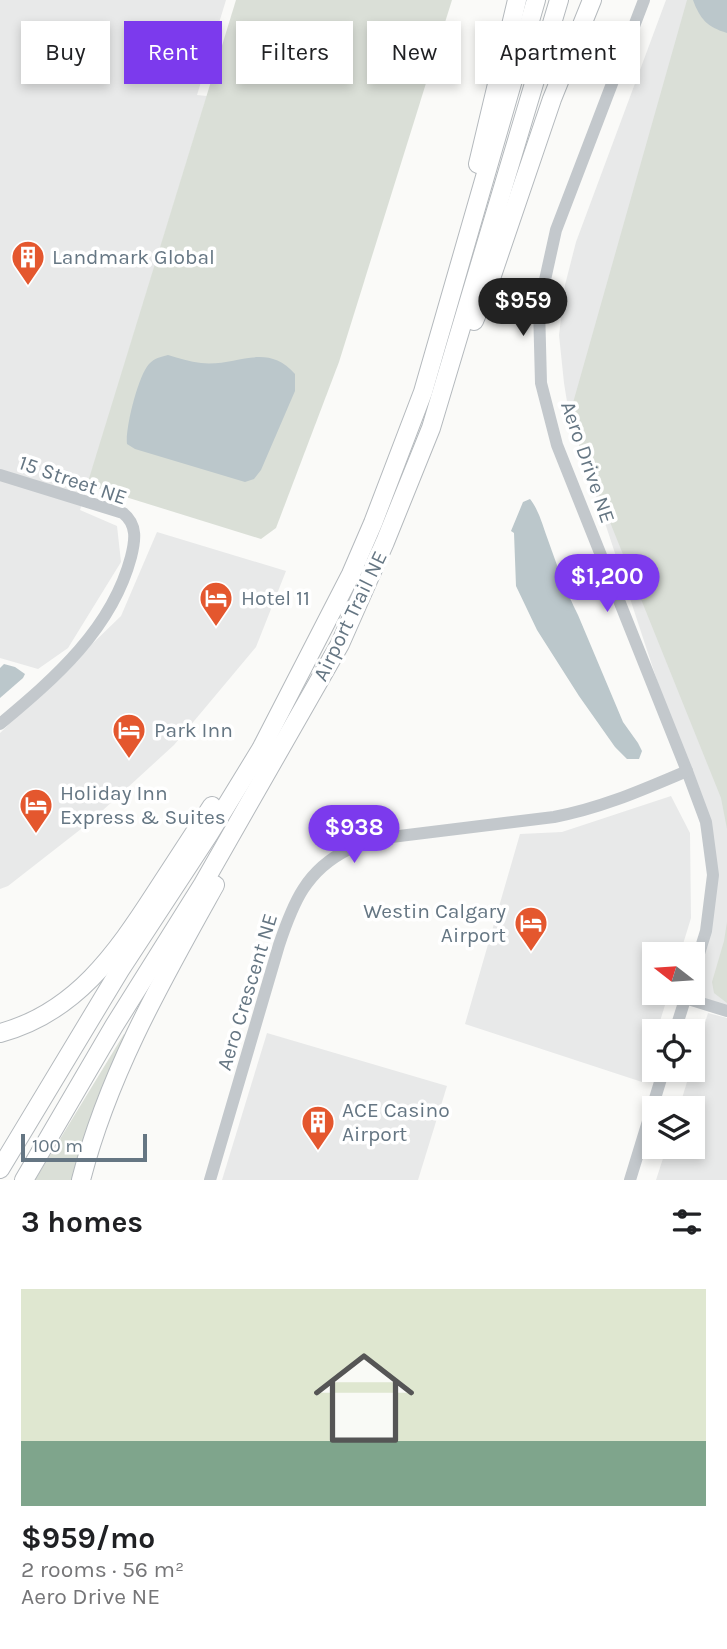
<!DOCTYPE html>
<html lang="en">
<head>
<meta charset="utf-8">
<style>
	body { margin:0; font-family:Karla,sans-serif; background:#f2f2f2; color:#202124; height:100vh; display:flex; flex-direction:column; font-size:26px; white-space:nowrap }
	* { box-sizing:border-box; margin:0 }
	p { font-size:23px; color:#757577 }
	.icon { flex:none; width:38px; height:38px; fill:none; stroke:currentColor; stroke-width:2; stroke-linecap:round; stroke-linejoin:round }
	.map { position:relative; height:1180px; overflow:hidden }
	.details { display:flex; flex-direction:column; background:#fff; flex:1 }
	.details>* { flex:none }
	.hud { position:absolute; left:21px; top:21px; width:686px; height:63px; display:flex; gap:14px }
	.needle { width:46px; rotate:287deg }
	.tools { position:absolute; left:642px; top:942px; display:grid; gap:14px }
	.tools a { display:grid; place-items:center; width:63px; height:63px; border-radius:0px; background:#fff; box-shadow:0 4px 10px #0003; font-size:35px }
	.scale { position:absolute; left:21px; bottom:18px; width:126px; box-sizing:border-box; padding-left:7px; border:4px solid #657683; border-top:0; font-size:19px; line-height:24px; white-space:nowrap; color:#657683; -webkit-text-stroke:5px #fff; paint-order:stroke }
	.price { position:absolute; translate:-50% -60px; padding:0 16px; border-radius:24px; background:#7c3aed; color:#fff; font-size:23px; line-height:46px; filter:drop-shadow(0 2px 4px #0008) }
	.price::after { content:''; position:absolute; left:50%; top:42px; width:21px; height:16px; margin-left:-10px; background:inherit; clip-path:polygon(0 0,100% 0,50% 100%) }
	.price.active { background:#222; color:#fff }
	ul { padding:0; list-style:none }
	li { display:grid; align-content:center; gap:14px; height:371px; padding:0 21px }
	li+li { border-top:2px solid #e0e0e0 }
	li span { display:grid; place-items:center; height:217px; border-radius:0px; color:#555 }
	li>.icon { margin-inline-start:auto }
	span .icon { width:126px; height:126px; fill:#fffc; stroke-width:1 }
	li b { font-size:30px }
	h2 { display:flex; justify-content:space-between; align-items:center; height:84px; padding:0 21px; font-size:30px }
	.pill { padding:0 24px; border-radius:0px; background:#fff; box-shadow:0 4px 10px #0003; font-size:24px; line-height:63px }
	.pill.active { background:#7c3aed; color:#fff }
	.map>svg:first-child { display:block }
	.built { fill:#e8e9e9 }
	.green { fill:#dadfd7 }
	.water { fill:#bbc7cb }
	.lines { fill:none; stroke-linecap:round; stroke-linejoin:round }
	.highway-casing { stroke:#b4b9bd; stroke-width:20 }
	.minor { stroke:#c3c8cc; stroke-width:12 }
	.highway { stroke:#fff; stroke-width:18 }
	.labels { text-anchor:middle; stroke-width:7; stroke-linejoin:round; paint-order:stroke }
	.poi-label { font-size:21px; fill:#657683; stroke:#fff; text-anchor:start }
	.street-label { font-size:21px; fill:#657683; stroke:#fff }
</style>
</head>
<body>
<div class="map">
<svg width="727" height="1180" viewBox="0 0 727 1180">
	<rect width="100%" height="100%" fill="#fafaf8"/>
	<g class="built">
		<path d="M0,0H226L197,95L207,96L80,510L117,526L121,562L68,648L38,669L0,658Z"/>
		<path d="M666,0H727V1011L687,992H693V964L713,875L687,771L569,414L564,383L559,335L565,285L576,242Z"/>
		<path d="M157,532L286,571L256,647L174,745L90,822L8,886L0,889V733L121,616Z"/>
		<path d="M671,796L690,833L691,918L680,954H654V992H669L657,1031H654V1040L642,1082L465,1024L520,834L562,832Z"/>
		<path d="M708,1013L727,1018V1180H656L667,1146H693V1108H679L691,1069H693V1062Z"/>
		<path d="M267,1033L447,1086L418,1180H222Z"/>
	</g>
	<g class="green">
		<path d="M236,0H452L339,362L276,528L261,539L87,485Z"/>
		<path d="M687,0H727V829L721,798L579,445L569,417Z"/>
		<path d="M727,922V1003L714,993L712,982L724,941Z"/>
		<path d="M124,1034L129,1037L76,1180H35Z"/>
	</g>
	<g class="water">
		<path d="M693,0H727V33C707,27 700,19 693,0Z"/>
		<path d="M168,355C179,358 190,362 201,363C237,367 266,341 295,374V391L261,470L254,479L245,482L135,449L127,444C125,429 138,376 149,364C155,358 160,357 168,355Z"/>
		<path d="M530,499C539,510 543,527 548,540C557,565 566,591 578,615L623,722L638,743L642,751L639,759H627L615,747L579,696L537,630L516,586L514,533L511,531L523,502Z"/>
		<path d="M4,664L15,667L25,674L23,678L0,698V668Z"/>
	</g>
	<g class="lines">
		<defs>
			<g id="highway">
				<path d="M478,164L517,0"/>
				<path d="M474,321L487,290L552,99L592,0"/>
				<path d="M0,1033C75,1013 116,954 156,892C175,863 194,834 212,806"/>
				<path d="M0,1169L120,970L209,834L261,749L351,574L373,523L423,392L536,0"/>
				<path d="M24,1180L114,1026L203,884L340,644L385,542L431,428L559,0"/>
				<path d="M81,1180C108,1074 162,980 215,885"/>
			</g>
		</defs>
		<use href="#highway" class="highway-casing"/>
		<g class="minor">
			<path d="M644,0L556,230L539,307L541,383L557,445L687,771L706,822L713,875L706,931L693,973"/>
			<path d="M0,475L123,513C138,525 135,541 131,557C112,629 55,678 0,724"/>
			<path d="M685,998L727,1011"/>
			<path d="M675,1031L687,993"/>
			<path d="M210,1180L279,945C293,903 306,870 349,849C357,845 367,843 375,839L554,817C602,808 642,790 687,771"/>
			<path d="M630,1180L664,1069"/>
		</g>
		<use href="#highway" class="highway"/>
	</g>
	<defs>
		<symbol id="building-pin" viewBox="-11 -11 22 30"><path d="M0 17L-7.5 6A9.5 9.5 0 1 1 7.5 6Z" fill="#e4572e" stroke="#fff"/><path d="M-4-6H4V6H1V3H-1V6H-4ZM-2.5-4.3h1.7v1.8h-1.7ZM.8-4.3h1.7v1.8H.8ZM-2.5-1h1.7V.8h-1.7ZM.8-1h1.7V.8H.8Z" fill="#fff"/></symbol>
		<symbol id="hotel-pin" viewBox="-11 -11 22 30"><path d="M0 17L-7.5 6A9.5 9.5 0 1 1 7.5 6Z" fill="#e4572e" stroke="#fff"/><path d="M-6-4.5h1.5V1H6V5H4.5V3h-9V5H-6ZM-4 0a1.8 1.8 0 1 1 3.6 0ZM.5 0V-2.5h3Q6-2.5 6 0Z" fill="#fff"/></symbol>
	</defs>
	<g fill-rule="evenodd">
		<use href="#building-pin" x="9" y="238" width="38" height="52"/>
		<use href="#hotel-pin" x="197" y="579" width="38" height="52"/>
		<use href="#hotel-pin" x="110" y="711" width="38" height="52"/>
		<use href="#hotel-pin" x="17" y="786" width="38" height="52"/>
		<use href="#hotel-pin" x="512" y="904" width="38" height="52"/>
		<use href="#building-pin" x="299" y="1103" width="38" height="52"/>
	</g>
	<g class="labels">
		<g class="poi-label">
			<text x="52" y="264">Landmark Global</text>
			<text x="241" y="605">Hotel 11</text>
			<text x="154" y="737">Park Inn</text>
			<text x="60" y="800">Holiday Inn<tspan x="60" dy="24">Express &amp; Suites</tspan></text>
			<text x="506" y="918" text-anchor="end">Westin Calgary<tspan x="506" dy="24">Airport</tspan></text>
			<text x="342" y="1117">ACE Casino<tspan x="342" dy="24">Airport</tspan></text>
		</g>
		<g class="street-label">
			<text transform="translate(588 462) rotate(71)" y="7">Aero Drive NE</text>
			<text transform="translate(73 480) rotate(19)" y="7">15 Street NE</text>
			<text transform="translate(350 616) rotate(-64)" y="7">Airport Trail NE</text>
			<text transform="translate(247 992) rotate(-73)" y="7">Aero Crescent NE</text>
		</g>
	</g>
</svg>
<div class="tools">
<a><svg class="needle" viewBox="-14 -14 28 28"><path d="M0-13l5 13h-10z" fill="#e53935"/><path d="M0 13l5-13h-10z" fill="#757577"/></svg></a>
<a><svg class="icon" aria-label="locate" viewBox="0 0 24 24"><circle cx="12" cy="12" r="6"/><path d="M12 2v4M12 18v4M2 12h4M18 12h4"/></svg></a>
<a><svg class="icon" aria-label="layers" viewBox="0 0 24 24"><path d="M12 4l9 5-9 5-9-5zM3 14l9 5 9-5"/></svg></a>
</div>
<div class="scale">100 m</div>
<b class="price active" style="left:523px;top:338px">$959</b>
<b class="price" style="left:607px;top:614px">$1,200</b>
<b class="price" style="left:354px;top:865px">$938</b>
<div class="hud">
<a class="pill">Buy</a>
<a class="pill active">Rent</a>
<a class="pill">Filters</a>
<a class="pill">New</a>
<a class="pill">Apartment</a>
</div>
</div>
<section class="details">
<h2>3 homes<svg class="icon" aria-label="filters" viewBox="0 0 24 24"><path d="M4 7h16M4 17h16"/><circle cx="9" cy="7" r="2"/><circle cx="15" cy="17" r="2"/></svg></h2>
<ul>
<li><span style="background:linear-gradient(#dfe7d0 70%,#7fa58c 0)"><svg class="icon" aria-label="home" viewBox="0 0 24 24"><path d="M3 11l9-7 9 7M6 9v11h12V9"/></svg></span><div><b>$959/mo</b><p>2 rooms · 56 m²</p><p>Aero Drive NE</p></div></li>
</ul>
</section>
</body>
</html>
